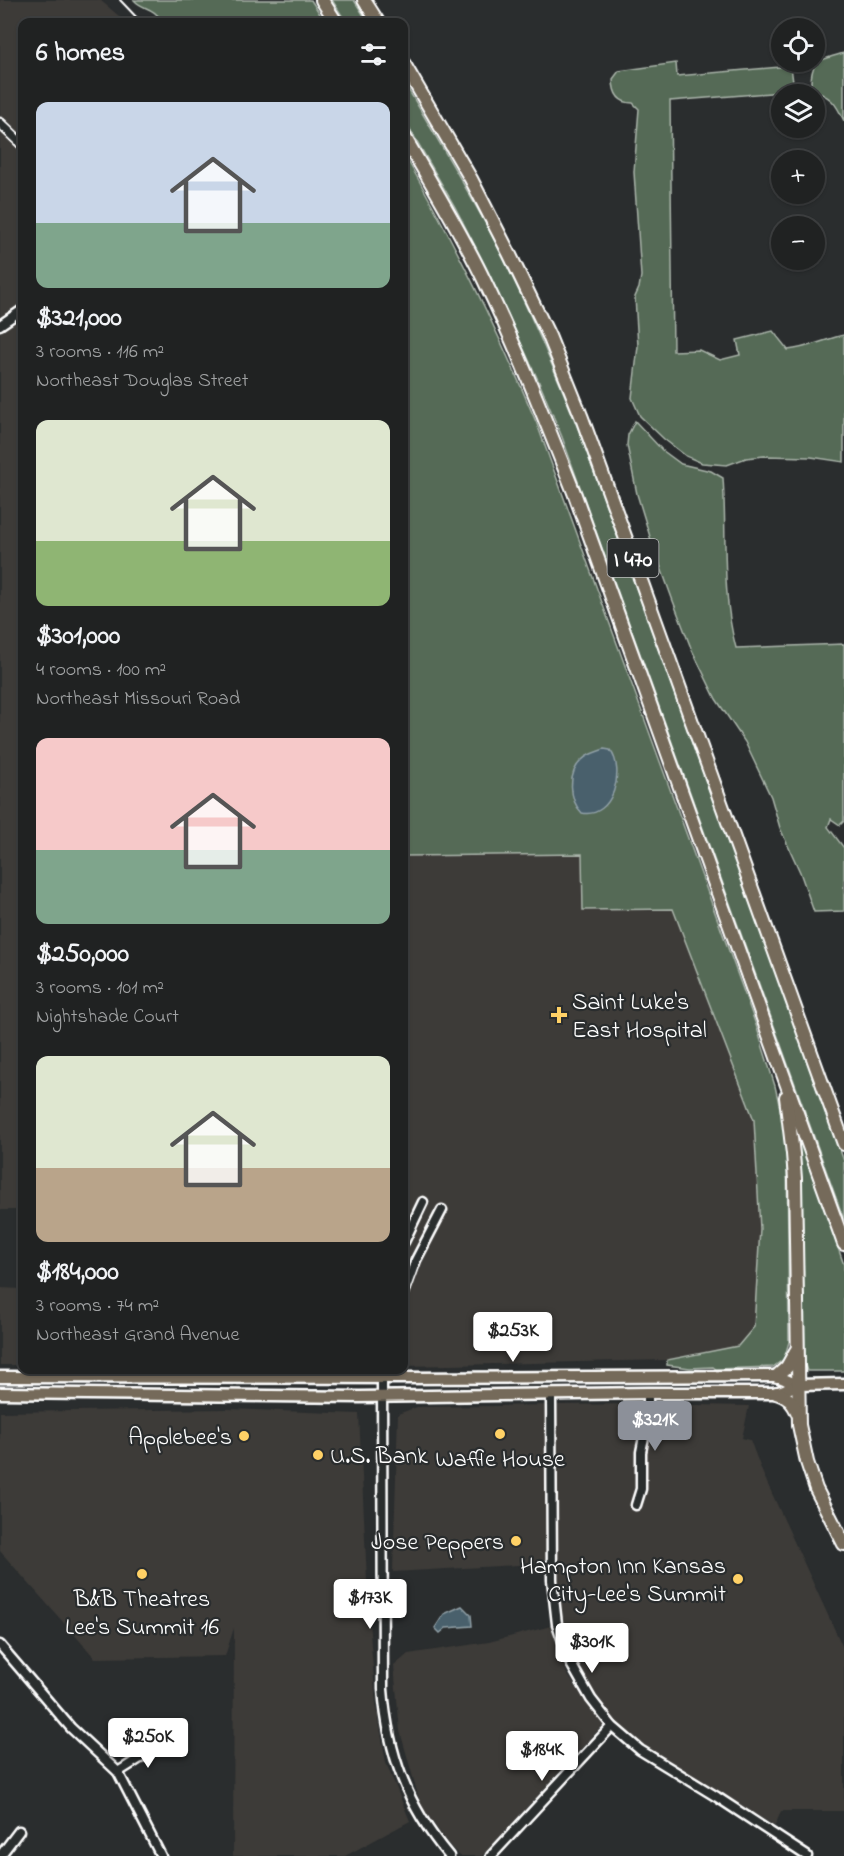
<!DOCTYPE html>
<html lang="en">
<head>
<meta charset="utf-8">
<style>
	body { margin:0; font-family:"Indie Flower",sans-serif; background:#282a2a; color:#f1f3f6; height:100vh; display:flex; flex-direction:column; font-size:22px; white-space:nowrap }
	* { box-sizing:border-box; margin:0 }
	p { font-size:20px; color:#a2a4a5 }
	.icon { flex:none; width:33px; height:33px; fill:none; stroke:currentColor; stroke-width:2; stroke-linecap:round; stroke-linejoin:round }
	.map { position:relative; flex:1; overflow:hidden }
	.drawer { position:absolute; left:18px; top:18px; width:390px; height:1356px; display:flex; flex-direction:column; background:#202222; border-radius:12px; box-shadow:0 2px 4px #0004,0 0 0 2px #3d3f40 }
	.drawer>* { flex:none }
	.controls { position:absolute; left:771px; top:18px; display:grid; gap:12px }
	.controls a { display:grid; place-items:center; width:54px; height:54px; border-radius:50%; background:#202222; box-shadow:0 2px 4px #0004,0 0 0 2px #3d3f40; font-size:30px }
	.price { position:absolute; translate:-50% -51px; padding:0 14px; border-radius:6px; background:#fff; color:#222; font-size:20px; line-height:39px; filter:drop-shadow(0 2px 3px #0008) }
	.price::after { content:''; position:absolute; left:50%; top:36px; width:18px; height:14px; margin-left:-9px; background:inherit; clip-path:polygon(0 0,100% 0,50% 100%) }
	.price.active { background:#8c9099; color:#fff }
	ul { padding:0; list-style:none }
	li { display:grid; align-content:center; gap:12px; height:318px; padding:0 18px }
	li span { display:grid; place-items:center; height:186px; border-radius:12px; color:#555 }
	li>.icon { margin-inline-start:auto }
	span .icon { width:108px; height:108px; fill:#fffc; stroke-width:1 }
	li b { font-size:26px }
	h2 { display:flex; justify-content:space-between; align-items:center; height:72px; padding:0 18px; font-size:26px }
	.map>svg:first-child { display:block }
	.built { fill:#3d3b38 }
	.green { fill:#546a56; stroke:#aab4aa; stroke-width:1.5 }
	.water { fill:#48616c; stroke:#91a0a7; stroke-width:1.5 }
	.lines { fill:none; stroke-linecap:round; stroke-linejoin:round }
	.minor-casing { stroke:#fff; stroke-width:13 }
	.major-casing { stroke:#fff; stroke-width:15 }
	.highway-casing { stroke:#fff; stroke-width:16 }
	.minor { stroke:#2a2d2e; stroke-width:8 }
	.major { stroke:#746a5a; stroke-width:10 }
	.highway { stroke:#746a5a; stroke-width:12 }
	.rail { stroke:#fff; stroke-width:2 }
	.poi-dot { fill:#ffd166; stroke:#2a2d2e; stroke-width:2 }
	.labels { text-anchor:middle; stroke-width:4.5; stroke-linejoin:round; paint-order:stroke }
	.shield { fill:#2a2d2e; stroke:#bfc0c0; stroke-width:1.5 }
	.shield-label { font-size:22px; font-weight:bold; fill:#fff }
	.poi-label { font-size:24px; fill:#fff; stroke:#2a2d2e; text-anchor:end }
</style>
</head>
<body>
<div class="map">
<svg width="844" height="1856" viewBox="0 0 844 1856">
	<rect width="100%" height="100%" fill="#2a2d2e"/>
	<filter id="ink" filterUnits="userSpaceOnUse"><feTurbulence type="fractalNoise" baseFrequency=".0167" numOctaves="2"/><feDisplacementMap in="SourceGraphic" scale="12" xChannelSelector="R" yChannelSelector="G"/><feConvolveMatrix kernelMatrix="1 2 1 2 8 2 1 2 1" color-interpolation-filters="sRGB"/></filter>
	<g filter="url(#ink)">
		<g class="built">
			<path d="M0,0H100L126,22H22V1210H0Z"/>
			<path d="M582,854L584,910L673,909L754,1120L760,1229L754,1327L738,1346L667,1360L404,1366V856Z"/>
			<path d="M0,1288L22,1289V1365H0Z"/>
			<path d="M640,1404L749,1406L742,1438L750,1440L763,1474L844,1650V1811H781L775,1826L666,1765L612,1726L571,1664L554,1625L552,1563L393,1572L398,1414L417,1407Z"/>
			<path d="M228,1409L359,1414L369,1622L376,1703L386,1763L410,1821L345,1856H233L234,1628L225,1656L95,1658L0,1551V1412Z"/>
			<path d="M551,1626L567,1674L603,1725L482,1856H460L449,1845L421,1806L400,1731L394,1666L408,1654L489,1642Z"/>
		</g>
		<g class="green">
			<path d="M134,0H311L325,22H163C153,6 143,10 134,0Z"/>
			<path d="M332,0H354L368,22H346Z"/>
			<path d="M844,53V121C836,103 831,96 811,90C810,60 817,61 844,53Z"/>
			<path d="M676,63L677,76L791,66L794,91L670,101L673,351L699,350L720,360L740,355L737,340L773,331L788,350C808,348 825,339 844,335V462L811,457L764,456L746,458L727,465L702,463L686,456L664,439L640,416L632,398L638,346L635,297L639,288L641,276L634,172L639,109L633,103C618,103 613,93 613,79L619,71Z"/>
			<path d="M404,82C432,130 461,178 488,228C523,295 553,365 581,436L844,1161V1220L562,437L539,382L486,267L455,207L404,119Z"/>
			<path d="M404,154C454,241 498,331 537,424L756,1025L775,1086L783,1122L787,1154L789,1342L784,1359L773,1367L716,1369L713,1367L690,1368L667,1365V1360L738,1346L754,1327L760,1229L754,1120L673,909L583,910L582,854L404,856Z"/>
			<path d="M635,421L662,450L681,464L711,471L723,478C727,536 721,592 736,648L844,644V821L840,825L831,819L828,827L844,848V911L814,912L800,872L780,828L771,797L745,742L716,699L691,648L673,601L651,540L637,494L627,445L628,435Z"/>
			<path d="M797,1130L844,1265V1371H807L805,1365L802,1189Z"/>
		</g>
		<g class="water">
			<path d="M604,749L610,750C626,770 613,819 582,813C569,800 567,773 582,760C587,754 597,752 604,749Z"/>
			<path d="M462,1606L471,1615L472,1626L446,1628L440,1633L435,1628L444,1614Z"/>
		</g>
		<g class="lines">
			<defs>
				<g id="minor">
					<path d="M0,123L22,144"/>
					<path d="M0,325L22,310"/>
					<path d="M404,1242L423,1202"/>
					<path d="M404,1293L416,1260L442,1210"/>
					<path d="M386,1370L382,1378L383,1689C388,1754 407,1806 449,1856"/>
					<path d="M551,1394L552,1580L557,1624L570,1662L591,1699L612,1726L640,1750L717,1797L807,1856"/>
					<path d="M636,1505L641,1489V1452L648,1417V1393"/>
					<path d="M0,1645L71,1728L118,1772L161,1856"/>
					<path d="M118,1772L164,1743"/>
					<path d="M0,1856L19,1831"/>
					<path d="M491,1856L612,1726"/>
				</g>
				<g id="major">
					<path d="M0,1377L400,1378L777,1376L798,1385"/>
					<path d="M0,1393L360,1397L648,1393H776L798,1385L844,1384"/>
				</g>
				<g id="highway">
					<path d="M322,0L336,22"/>
					<path d="M364,0L378,22"/>
					<path d="M404,64L471,179L509,253L549,336L582,418L630,550L844,1144"/>
					<path d="M404,136C431,183 460,230 484,280C518,350 546,422 575,495L844,1244"/>
					<path d="M786,1097L793,1154L795,1179L799,1425L807,1462L816,1489L844,1544"/>
					<path d="M777,1376L787,1367L796,1351"/>
					<path d="M776,1393C788,1397 793,1402 798,1414"/>
				</g>
			</defs>
			<use href="#minor" class="minor-casing"/>
			<use href="#major" class="major-casing"/>
			<use href="#highway" class="highway-casing"/>
			<use href="#minor" class="minor"/>
			<use href="#major" class="major"/>
			<use href="#highway" class="highway"/>
			<path class="rail" d="M120,0L141,22"/>
		</g>
	</g>
	<g class="poi-dot">
		<path d="M556 1006h6v6h6v6h-6v6h-6v-6h-6v-6h6z"/>
		<circle cx="500" cy="1434" r="6"/>
		<circle cx="244" cy="1436" r="6"/>
		<circle cx="318" cy="1455" r="6"/>
		<circle cx="516" cy="1541" r="6"/>
		<circle cx="142" cy="1574" r="6"/>
		<circle cx="738" cy="1579" r="6"/>
	</g>
	<g class="labels">
		<rect class="shield" x="607.5" y="539" width="51" height="38" rx="4.5"/>
		<g class="shield-label">
			<text x="633" y="566">I 470</text>
		</g>
		<g class="poi-label">
			<text x="572" y="1009" text-anchor="start">Saint Luke's<tspan x="572" dy="28">East Hospital</tspan></text>
			<text x="232" y="1444">Applebee's</text>
			<text x="330" y="1463" text-anchor="start">U.S. Bank</text>
			<text x="500" y="1466" text-anchor="middle">Waffle House</text>
			<text x="504" y="1549">Jose Peppers</text>
			<text x="726" y="1573">Hampton Inn Kansas<tspan x="726" dy="28">City-Lee's Summit</tspan></text>
			<text x="142" y="1606" text-anchor="middle">B&amp;B Theatres<tspan x="142" dy="28">Lee's Summit 16</tspan></text>
		</g>
	</g>
</svg>
<div class="controls">
<a><svg class="icon" aria-label="locate" viewBox="0 0 24 24"><circle cx="12" cy="12" r="6"/><path d="M12 2v4M12 18v4M2 12h4M18 12h4"/></svg></a>
<a><svg class="icon" aria-label="layers" viewBox="0 0 24 24"><path d="M12 4l9 5-9 5-9-5zM3 14l9 5 9-5"/></svg></a>
<a>+</a>
<a>−</a>
</div>
<b class="price" style="left:513px;top:1363px">$253K</b>
<b class="price active" style="left:655px;top:1452px">$321K</b>
<b class="price" style="left:370px;top:1630px">$173K</b>
<b class="price" style="left:592px;top:1674px">$301K</b>
<b class="price" style="left:148px;top:1769px">$250K</b>
<b class="price" style="left:542px;top:1782px">$184K</b>
<section class="drawer">
<h2>6 homes<svg class="icon" aria-label="filters" viewBox="0 0 24 24"><path d="M4 7h16M4 17h16"/><circle cx="9" cy="7" r="2"/><circle cx="15" cy="17" r="2"/></svg></h2>
<ul>
<li><span style="background:linear-gradient(#c9d6e8 65%,#7fa58c 0)"><svg class="icon" aria-label="home" viewBox="0 0 24 24"><path d="M3 11l9-7 9 7M6 9v11h12V9"/></svg></span><div><b>$321,000</b><p>3 rooms · 116 m²</p><p>Northeast Douglas Street</p></div></li>
<li><span style="background:linear-gradient(#dfe7d0 65%,#8fb573 0)"><svg class="icon" aria-label="home" viewBox="0 0 24 24"><path d="M3 11l9-7 9 7M6 9v11h12V9"/></svg></span><div><b>$301,000</b><p>4 rooms · 100 m²</p><p>Northeast Missouri Road</p></div></li>
<li><span style="background:linear-gradient(#f6c9c9 60%,#7fa58c 0)"><svg class="icon" aria-label="home" viewBox="0 0 24 24"><path d="M3 11l9-7 9 7M6 9v11h12V9"/></svg></span><div><b>$250,000</b><p>3 rooms · 101 m²</p><p>Nightshade Court</p></div></li>
<li><span style="background:linear-gradient(#dfe7d0 60%,#b9a48a 0)"><svg class="icon" aria-label="home" viewBox="0 0 24 24"><path d="M3 11l9-7 9 7M6 9v11h12V9"/></svg></span><div><b>$184,000</b><p>3 rooms · 74 m²</p><p>Northeast Grand Avenue</p></div></li>
</ul>
</section>
</div>
</body>
</html>
